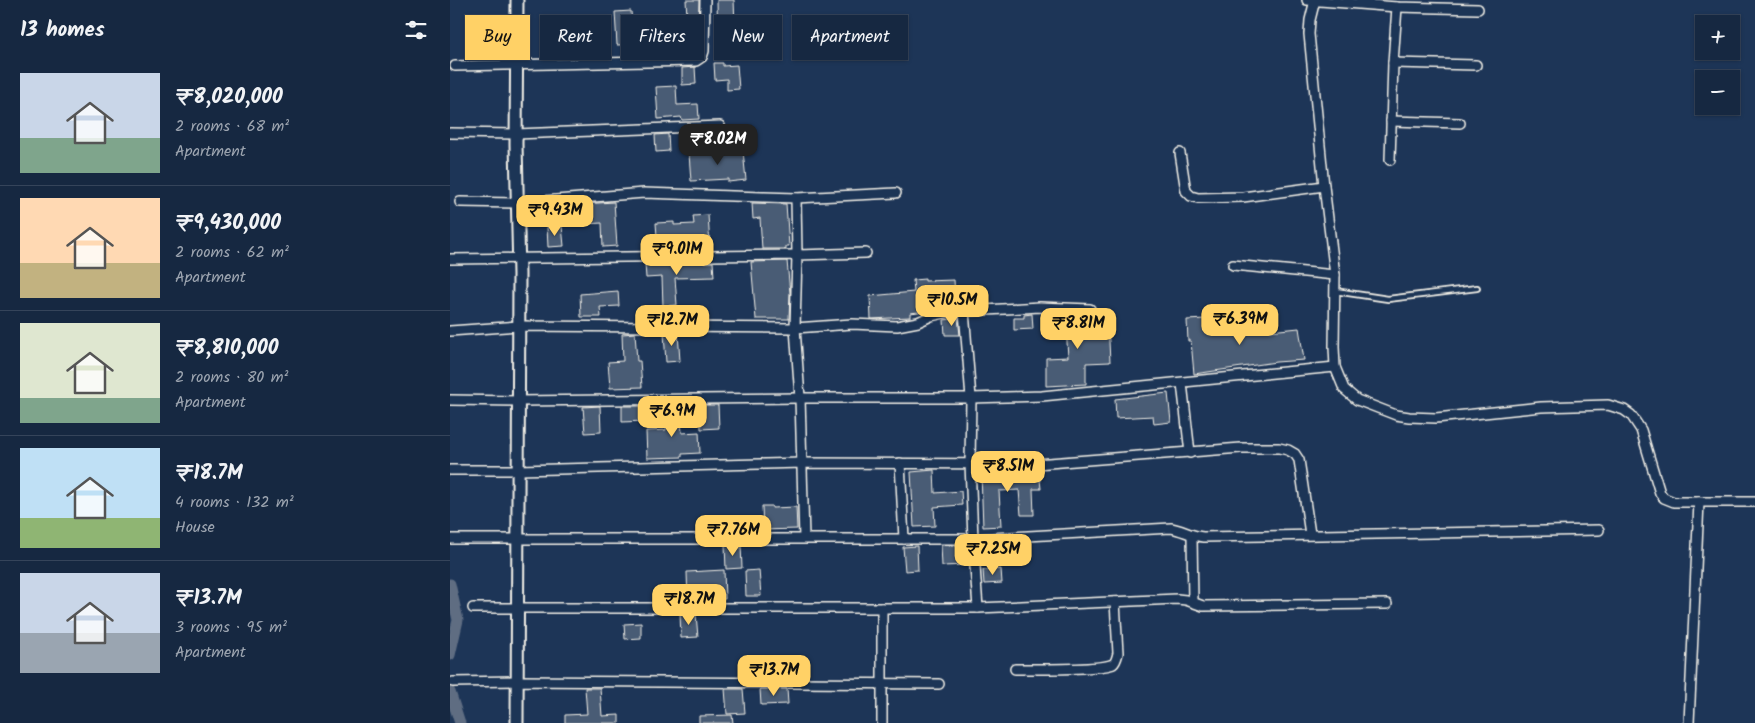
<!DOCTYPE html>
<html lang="en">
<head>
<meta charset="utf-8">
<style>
	body { margin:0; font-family:Kalam,sans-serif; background:#1f3048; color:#f1f3f6; height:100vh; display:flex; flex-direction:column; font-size:19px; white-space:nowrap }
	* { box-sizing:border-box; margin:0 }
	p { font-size:16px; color:#9ea6b1 }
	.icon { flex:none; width:28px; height:28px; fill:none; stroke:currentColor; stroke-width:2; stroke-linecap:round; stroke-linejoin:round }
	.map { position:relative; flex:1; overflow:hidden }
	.panel { display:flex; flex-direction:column; background:#162841; width:450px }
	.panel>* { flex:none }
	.guide { position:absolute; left:15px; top:15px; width:475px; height:45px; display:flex; gap:10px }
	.fabs { position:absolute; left:1245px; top:15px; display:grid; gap:10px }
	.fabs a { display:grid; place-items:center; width:45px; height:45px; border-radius:0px; background:#162841; box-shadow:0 1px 4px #0004,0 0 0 1px #35445a; font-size:25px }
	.price { position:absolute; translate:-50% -42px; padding:0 11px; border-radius:10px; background:#ffd166; color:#111; font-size:16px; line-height:32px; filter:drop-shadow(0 1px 2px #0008) }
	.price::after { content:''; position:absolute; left:50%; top:30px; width:15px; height:11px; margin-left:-8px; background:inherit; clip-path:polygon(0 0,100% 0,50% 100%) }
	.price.on { background:#222; color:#fff }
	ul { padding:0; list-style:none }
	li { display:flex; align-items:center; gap:15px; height:125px; padding:0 20px }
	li+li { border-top:1px solid #35445a }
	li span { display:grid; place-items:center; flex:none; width:140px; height:100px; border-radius:0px; color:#555 }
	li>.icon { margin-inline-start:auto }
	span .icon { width:60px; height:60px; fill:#fffc; stroke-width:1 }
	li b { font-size:21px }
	h2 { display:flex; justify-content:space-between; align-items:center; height:60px; padding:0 20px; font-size:21px }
	.pill { padding:0 18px; border-radius:0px; background:#162841; box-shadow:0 1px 4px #0004,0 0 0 1px #35445a; font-size:18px; line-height:45px }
	.pill.on { background:#ffd166; color:#111 }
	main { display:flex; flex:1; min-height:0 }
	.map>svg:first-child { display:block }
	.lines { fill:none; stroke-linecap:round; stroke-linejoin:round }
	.canal { stroke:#5e6d82; stroke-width:11 }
	.building { fill:#485b74; stroke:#f4f1e8 }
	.lane-casing { stroke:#f4f1e8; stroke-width:8 }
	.street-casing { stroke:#f4f1e8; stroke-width:12 }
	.secondary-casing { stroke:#f4f1e8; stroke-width:15 }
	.lane { stroke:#1d3557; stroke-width:4.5 }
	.street { stroke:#1d3557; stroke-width:9 }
	.secondary { stroke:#1d3557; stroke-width:11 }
</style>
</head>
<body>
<main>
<section class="panel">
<h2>13 homes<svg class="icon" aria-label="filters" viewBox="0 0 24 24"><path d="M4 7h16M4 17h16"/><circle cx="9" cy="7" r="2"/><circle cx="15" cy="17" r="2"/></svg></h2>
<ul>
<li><span style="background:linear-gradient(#c9d6e8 65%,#7fa58c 0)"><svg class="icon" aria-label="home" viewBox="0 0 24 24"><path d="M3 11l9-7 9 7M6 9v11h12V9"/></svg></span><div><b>₹8,020,000</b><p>2 rooms · 68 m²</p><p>Apartment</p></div></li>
<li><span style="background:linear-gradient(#ffd9b3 65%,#c2b280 0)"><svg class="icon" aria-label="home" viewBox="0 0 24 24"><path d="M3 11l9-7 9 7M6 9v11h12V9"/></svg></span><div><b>₹9,430,000</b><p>2 rooms · 62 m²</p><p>Apartment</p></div></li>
<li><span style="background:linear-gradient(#dfe7d0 75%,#7fa58c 0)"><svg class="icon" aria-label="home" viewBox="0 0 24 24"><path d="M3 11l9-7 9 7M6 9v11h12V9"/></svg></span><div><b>₹8,810,000</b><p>2 rooms · 80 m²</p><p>Apartment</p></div></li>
<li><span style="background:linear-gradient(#bfe0f5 70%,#8fb573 0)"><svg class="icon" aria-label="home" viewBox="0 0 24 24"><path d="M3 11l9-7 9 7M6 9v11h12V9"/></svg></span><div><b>₹18.7M</b><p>4 rooms · 132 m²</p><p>House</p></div></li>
<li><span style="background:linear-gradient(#c9d6e8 60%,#9aa5b1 0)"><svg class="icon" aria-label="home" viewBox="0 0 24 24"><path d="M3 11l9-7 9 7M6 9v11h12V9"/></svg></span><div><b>₹13.7M</b><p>3 rooms · 95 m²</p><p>Apartment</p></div></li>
</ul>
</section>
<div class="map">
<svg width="1305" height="723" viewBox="0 0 1305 723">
	<rect width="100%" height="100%" fill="#1d3557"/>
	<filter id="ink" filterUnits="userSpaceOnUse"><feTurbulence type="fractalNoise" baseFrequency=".02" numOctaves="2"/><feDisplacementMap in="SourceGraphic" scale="10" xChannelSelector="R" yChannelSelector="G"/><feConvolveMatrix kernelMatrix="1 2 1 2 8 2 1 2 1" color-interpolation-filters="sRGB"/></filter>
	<g filter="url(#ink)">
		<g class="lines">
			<g class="canal">
				<path d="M0,584L8,620L0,655"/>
				<path d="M0,692L10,723"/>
			</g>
		</g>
		<g class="building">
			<path d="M236,0H249L248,49H239Z"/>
			<path d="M267,0H284L285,26L277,27L278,46L268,47Z"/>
			<path d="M181,11L182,27L203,26V32H217L218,49L192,50L191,44L167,45L165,12Z"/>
			<path d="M264,63H273V66L287,65L289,89L277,90V79L265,80Z"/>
			<path d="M245,67L246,84L232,85V68Z"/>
			<path d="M226,86L227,105L248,104L249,119L232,120L231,117L208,119L206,87Z"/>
			<path d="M218,134L219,151L206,152L205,135Z"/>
			<path d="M293,151L296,180L278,182V179L241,181L239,154Z"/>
			<path d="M164,202L167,246L153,247L152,223L134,224L133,204Z"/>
			<path d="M302,203L336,204L339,246H336V249H312L310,218L303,219Z"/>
			<path d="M258,215L260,246L225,248V250H208L206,223L224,222V225L244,224L243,216Z"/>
			<path d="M112,226L114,246L98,247L97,227Z"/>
			<path d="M337,261L340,293L339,319H306L301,262Z"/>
			<path d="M263,262L264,277L225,278L227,305L213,306L212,277L196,278L195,264Z"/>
			<path d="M475,279V281L504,280L505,297L476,299L477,311L460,313V317L421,319L420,296L464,292L463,280Z"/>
			<path d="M168,291L169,306L150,307L151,317H131L130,294Z"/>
			<path d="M582,314L583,329L564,330V318H574V315Z"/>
			<path d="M615,314L638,315V323L658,322L660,362L636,363V384L596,386V358L618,357L616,327L603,328V315Z"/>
			<path d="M508,318L510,335H495L494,320Z"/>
			<path d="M755,319V324L774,322L775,326L820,324V331L849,328L854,360L826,362L744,374L741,341H738L737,320Z"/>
			<path d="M185,333L187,361H190L192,387L160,388L158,362L173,361L172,334Z"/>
			<path d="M214,333H228L230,361L216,362Z"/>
			<path d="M718,393L721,422L704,424L703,416L666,418L665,399Z"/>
			<path d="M250,405H268L269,428L251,429Z"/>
			<path d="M150,406L151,432L135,433L133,407Z"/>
			<path d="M172,406H193L194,421L172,422Z"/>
			<path d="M215,406H230L232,433L249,432L250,453L232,454V457L197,458L196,431L216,430Z"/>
			<path d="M484,470L485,493L511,491L512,505L484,507L485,526L464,527L461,472Z"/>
			<path d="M589,470L591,489H583L584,515H571L569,490L549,491L551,526L533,527L531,473Z"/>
			<path d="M312,506H322V508L346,507L347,529L313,530Z"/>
			<path d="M275,545H291L292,568L276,569Z"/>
			<path d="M491,545H517L519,565L492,566Z"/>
			<path d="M467,546L468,570L455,571L453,547Z"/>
			<path d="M551,569L552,583L534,584L533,570Z"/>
			<path d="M274,570L275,599H266V596L247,597L246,602H238L237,572Z"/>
			<path d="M309,570L311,596H296L295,571Z"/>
			<path d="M230,614H246L248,637L231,638Z"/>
			<path d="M191,623V638L175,639L174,624Z"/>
			<path d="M135,688H150L152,716L169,715V723H115V715L137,714Z"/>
			<path d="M275,689H293L295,713L277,714Z"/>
			<path d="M310,689H337L338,704L311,705Z"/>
			<path d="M282,715L283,723H249V716Z"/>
		</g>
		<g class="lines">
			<defs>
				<path id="lane" d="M885,291L938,299L1027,288"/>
				<g id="street">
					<path d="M857,0L947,7L1028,9"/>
					<path d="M865,0L860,20L859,34L874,186L885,275L884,347L885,367L894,389L907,400L946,415L959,417L986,418L1091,407L1158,405L1174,410L1181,415L1191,430L1210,493L1214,498L1224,502H1305"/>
					<path d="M943,63L1026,65"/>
					<path d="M5,66L246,61L252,57L254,51L255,0"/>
					<path d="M941,121L1010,123"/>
					<path d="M0,133L66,134L270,126"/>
					<path d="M730,153L736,191L741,196L748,198L793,197L874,186"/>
					<path d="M940,160L943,63L947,7"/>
					<path d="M346,198L347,255L416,253"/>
					<path d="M10,202L68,203L194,193L346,198L446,193"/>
					<path d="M0,259L347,255L345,328L350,398L354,538"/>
					<path d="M783,265L885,275"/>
					<path d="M514,311L521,398L520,463L523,539L528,608"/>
					<path d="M0,331L68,326L345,328L402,324L447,326L468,322L481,316L499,312L590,307L640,309"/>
					<path d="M732,383L740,453"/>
					<path d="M0,400L68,401L350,398H521L592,396L885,367"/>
					<path d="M450,463L454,539"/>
					<path d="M0,470H68L352,463L586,464L791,448H829L838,450L845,454L849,460L860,534"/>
					<path d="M742,536L743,602"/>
					<path d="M0,539H523L721,528C733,530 741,536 753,537L1149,530"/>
					<path d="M23,608H528L727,599L736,600L753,606L937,604"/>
					<path d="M565,669C582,669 652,670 663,664C666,662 667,657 668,653L665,602"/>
					<path d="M3,682L67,681L489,684"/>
					<path d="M432,723V608"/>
					<path d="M1239,723L1249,502"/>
				</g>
				<path id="secondary" d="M67,0L66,144L69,274L67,723"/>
			</defs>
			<use href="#lane" class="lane-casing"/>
			<use href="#street" class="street-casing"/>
			<use href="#secondary" class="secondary-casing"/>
			<use href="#lane" class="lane"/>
			<use href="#street" class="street"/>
			<use href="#secondary" class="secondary"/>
		</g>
	</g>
</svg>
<div class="fabs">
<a>+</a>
<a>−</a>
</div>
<b class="price on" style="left:268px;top:166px">₹8.02M</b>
<b class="price" style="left:105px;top:237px">₹9.43M</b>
<b class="price" style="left:227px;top:276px">₹9.01M</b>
<b class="price" style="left:502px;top:327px">₹10.5M</b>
<b class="price" style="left:790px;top:346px">₹6.39M</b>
<b class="price" style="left:222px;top:347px">₹12.7M</b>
<b class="price" style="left:628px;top:350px">₹8.81M</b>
<b class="price" style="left:222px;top:438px">₹6.9M</b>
<b class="price" style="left:558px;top:493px">₹8.51M</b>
<b class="price" style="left:283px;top:557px">₹7.76M</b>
<b class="price" style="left:543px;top:576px">₹7.25M</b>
<b class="price" style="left:239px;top:626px">₹18.7M</b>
<b class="price" style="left:324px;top:697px">₹13.7M</b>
<div class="guide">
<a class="pill on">Buy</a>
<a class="pill">Rent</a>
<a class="pill">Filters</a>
<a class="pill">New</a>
<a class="pill">Apartment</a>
</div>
</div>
</main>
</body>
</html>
